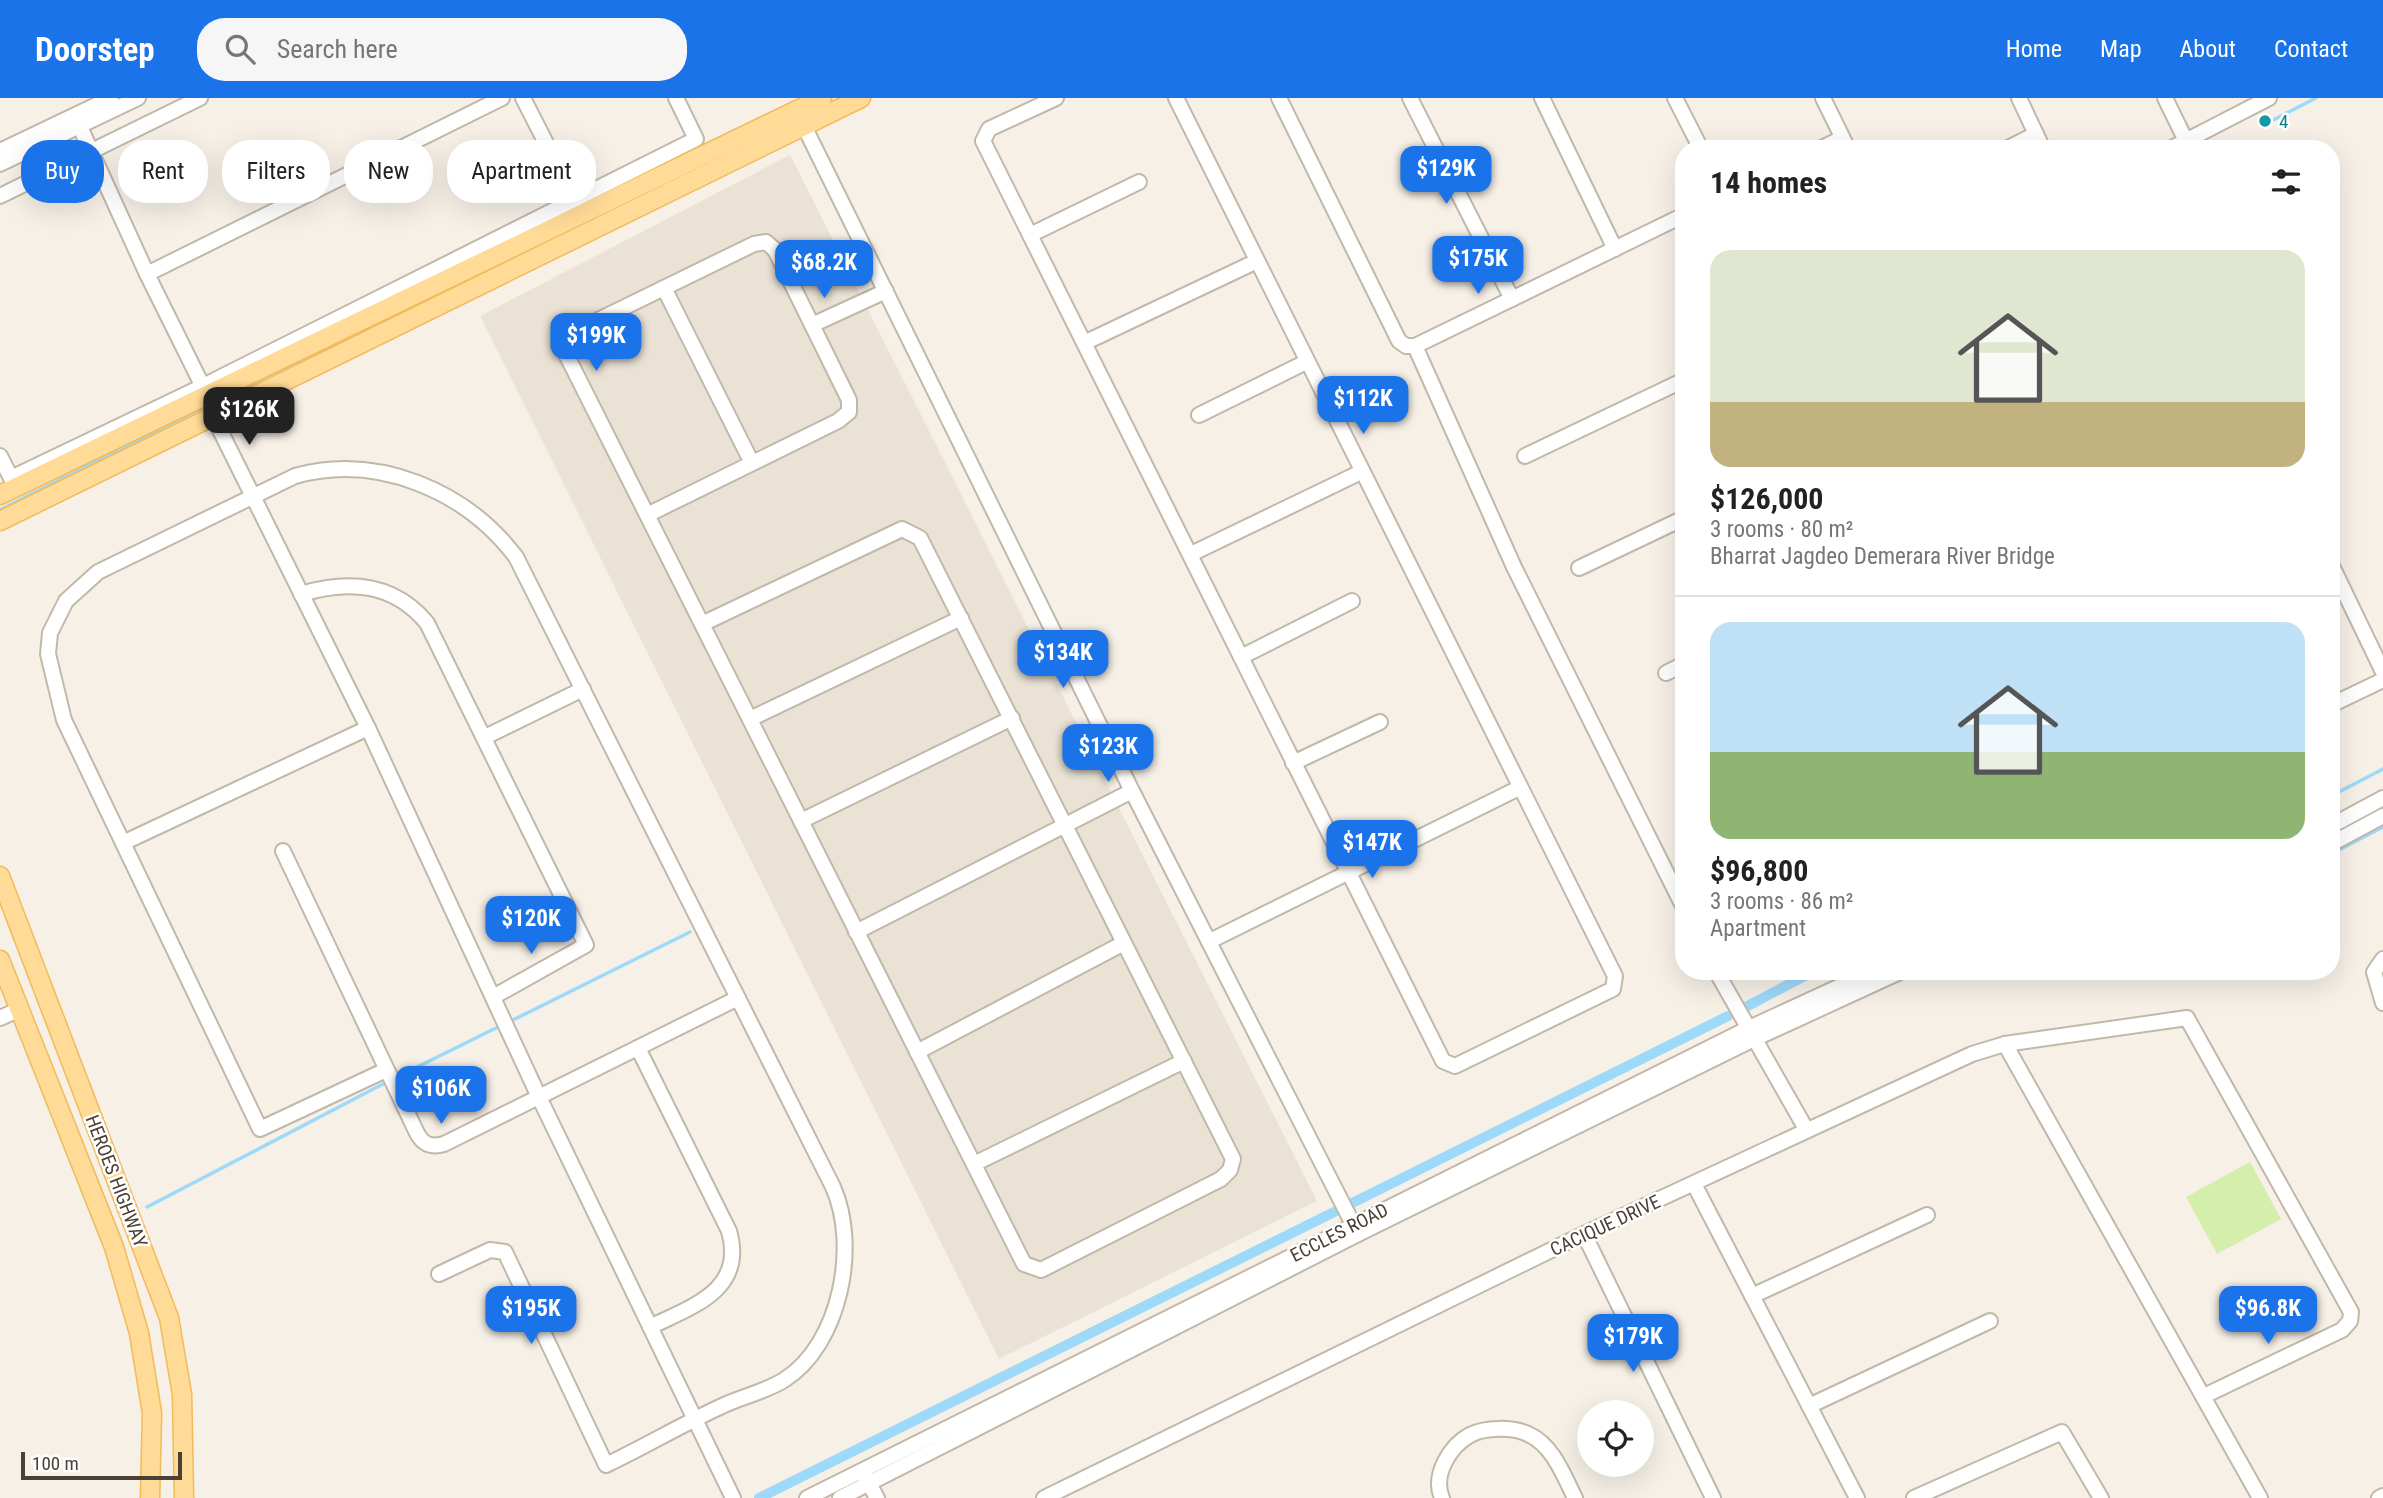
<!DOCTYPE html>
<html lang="en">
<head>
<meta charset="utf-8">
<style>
	body { margin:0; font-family:"Roboto Condensed",sans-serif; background:#f6f6f6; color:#222; height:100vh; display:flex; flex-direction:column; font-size:26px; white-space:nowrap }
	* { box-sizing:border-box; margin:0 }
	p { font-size:23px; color:#767676 }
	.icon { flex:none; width:38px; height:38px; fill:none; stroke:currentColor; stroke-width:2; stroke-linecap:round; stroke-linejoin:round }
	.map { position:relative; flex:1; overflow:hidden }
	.sheet { position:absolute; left:1675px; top:42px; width:665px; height:840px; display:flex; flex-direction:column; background:#fff; border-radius:28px; box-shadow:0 7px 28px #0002 }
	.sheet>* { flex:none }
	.hud { position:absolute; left:21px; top:42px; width:665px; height:63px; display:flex; gap:14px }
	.buttons { position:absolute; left:1577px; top:1302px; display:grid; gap:14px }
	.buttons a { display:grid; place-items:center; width:77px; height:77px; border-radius:50%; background:#fff; box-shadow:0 7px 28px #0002; font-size:35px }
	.scale { position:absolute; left:21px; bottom:18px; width:161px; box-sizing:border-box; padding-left:7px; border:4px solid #4a4035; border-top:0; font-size:19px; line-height:24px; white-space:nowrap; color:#4a4035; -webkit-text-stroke:5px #fff; paint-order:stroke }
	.price { position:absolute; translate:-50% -60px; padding:0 16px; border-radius:14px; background:#1a73e8; color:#fff; font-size:23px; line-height:46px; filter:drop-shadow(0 2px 4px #0008) }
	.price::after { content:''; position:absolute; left:50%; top:42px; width:21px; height:16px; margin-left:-10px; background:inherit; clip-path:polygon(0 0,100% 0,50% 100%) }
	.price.current { background:#222; color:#fff }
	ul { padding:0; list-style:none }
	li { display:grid; align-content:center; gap:14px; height:371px; padding:0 35px }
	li+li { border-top:2px solid #e0e0e0 }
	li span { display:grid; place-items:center; height:217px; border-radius:21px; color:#555 }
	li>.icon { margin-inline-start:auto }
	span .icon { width:126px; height:126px; fill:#fffc; stroke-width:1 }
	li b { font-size:30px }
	h2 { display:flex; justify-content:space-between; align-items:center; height:84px; padding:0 35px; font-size:30px }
	.tag { padding:0 24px; border-radius:28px; background:#fff; box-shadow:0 7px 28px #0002; font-size:24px; line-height:63px }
	.tag.current { background:#1a73e8; color:#fff }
	header { display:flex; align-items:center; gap:42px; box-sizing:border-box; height:98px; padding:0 35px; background:#1a73e8; color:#fff }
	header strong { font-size:33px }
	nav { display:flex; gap:38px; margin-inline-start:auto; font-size:24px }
	.search { width:490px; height:63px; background:#f6f6f6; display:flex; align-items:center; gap:18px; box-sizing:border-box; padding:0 24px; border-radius:28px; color:#767676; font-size:26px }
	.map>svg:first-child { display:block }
	.residential { fill:#eae2d5 }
	.green { fill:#d4eeac }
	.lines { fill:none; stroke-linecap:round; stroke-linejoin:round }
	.stream { stroke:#9dd9f9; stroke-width:3.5 }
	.canal { stroke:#9dd9f9; stroke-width:10 }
	.minor-casing { stroke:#c2b8a9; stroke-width:18 }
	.major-casing { stroke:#f2ba59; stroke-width:21 }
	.minor { stroke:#fff; stroke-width:14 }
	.major { stroke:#ffdb97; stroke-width:18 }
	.culture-dot { fill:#0f9aa8; stroke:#fff; stroke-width:2.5 }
	.labels { text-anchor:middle; stroke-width:5; stroke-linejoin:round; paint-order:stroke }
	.culture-label { font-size:19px; fill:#0d838f; stroke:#fff; text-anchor:start }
	.street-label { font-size:19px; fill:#4a4035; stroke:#fff }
</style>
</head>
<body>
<header>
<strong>Doorstep</strong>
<div class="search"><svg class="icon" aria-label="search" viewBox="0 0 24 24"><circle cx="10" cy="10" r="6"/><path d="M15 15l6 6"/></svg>Search here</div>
<nav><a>Home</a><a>Map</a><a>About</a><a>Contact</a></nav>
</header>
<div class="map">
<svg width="2383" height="1400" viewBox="0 0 2383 1400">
	<rect width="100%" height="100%" fill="#f6f0e7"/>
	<path class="residential" d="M790,57L1317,1103L999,1261L480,218Z"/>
	<path class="green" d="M2250,1064L2281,1121L2217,1156L2186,1099Z"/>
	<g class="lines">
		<g class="stream">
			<path d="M2273,22L2316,0"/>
			<path d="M0,412L218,302L726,57"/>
			<path d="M2331,698L2383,671"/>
			<path d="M2331,756L2383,729"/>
			<path d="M507,925L690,834"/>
			<path d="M399,978L500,928"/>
			<path d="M147,1109L383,986"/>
		</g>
		<g class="canal">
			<path d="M1742,911L1814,873"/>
			<path d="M759,1400L1728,918"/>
		</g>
		<defs>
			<g id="minor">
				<path d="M523,0L575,102"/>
				<path d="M1056,0L989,31L983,43L1443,963L1455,968L1613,891L1615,878L1176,0"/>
				<path d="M1279,0L1399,243L1406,248H1415L1684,117"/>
				<path d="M1410,0L1512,201"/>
				<path d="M1542,0L1615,151"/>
				<path d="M1675,0L1701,51"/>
				<path d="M1823,0L1848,51"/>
				<path d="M2019,0L2043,51"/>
				<path d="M2165,0L2186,43"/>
				<path d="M75,18L147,176L206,295"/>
				<path d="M804,28L1132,693L1358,1136"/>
				<path d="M1820,51L1842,40"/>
				<path d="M2006,51L2036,36"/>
				<path d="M2170,51L2269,0"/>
				<path d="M0,53L111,0"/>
				<path d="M0,66L138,0"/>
				<path d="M0,98L200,0"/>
				<path d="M1030,137L1139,84"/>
				<path d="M147,176L502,0"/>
				<path d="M664,190L752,365"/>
				<path d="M812,227L886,193"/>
				<path d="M1084,245L1257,163"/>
				<path d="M1415,248L1514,469L1684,810"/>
				<path d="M1199,317L1306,264"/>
				<path d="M213,318L368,630L539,999L733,1400"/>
				<path d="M0,358L11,380L203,288L696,41L676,0"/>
				<path d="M1525,358L1684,282"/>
				<path d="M647,417L838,323L849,314V302L775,152L766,144L754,146L588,227L566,243V256L1024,1166L1041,1172L1221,1081L1230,1072L1233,1061L920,440L902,431L702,526"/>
				<path d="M1191,456L1361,374"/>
				<path d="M2331,466L2383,574"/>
				<path d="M1579,470L1684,420"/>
				<path d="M301,496C348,482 393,484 427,525L586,847L493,899"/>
				<path d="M1241,559L1352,503"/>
				<path d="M1666,575L1684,566"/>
				<path d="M2331,607L2383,582"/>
				<path d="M750,621L961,520"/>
				<path d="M485,639L583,591"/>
				<path d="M1293,665L1380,624"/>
				<path d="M801,723L1012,620"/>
				<path d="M2331,728L2383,700"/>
				<path d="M125,744L368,630"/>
				<path d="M2331,746L2383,718"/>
				<path d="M283,753L416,1033C422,1046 430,1050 444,1046L738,900"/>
				<path d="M856,834L1132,693"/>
				<path d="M1210,843L1519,690"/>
				<path d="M2383,861L2374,874L2383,905"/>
				<path d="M1716,873L1806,1031"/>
				<path d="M0,920L20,911"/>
				<path d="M2005,946L2260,1400"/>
				<path d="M638,950L729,1133C746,1192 693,1208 650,1229"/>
				<path d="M917,954L1122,846"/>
				<path d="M386,972L260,1031L64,622L48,556L50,535L66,503L98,474L295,378C378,355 466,393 516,459L833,1089C859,1147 841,1246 784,1282C765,1294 740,1299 720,1309C681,1327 644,1349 606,1367L505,1154L490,1152L439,1176"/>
				<path d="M974,1066L1184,963"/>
				<path d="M1694,1086L1857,1400"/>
				<path d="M1584,1136L1713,1400"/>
				<path d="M1752,1198L1927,1117"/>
				<path d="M1809,1308L1990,1223"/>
				<path d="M865,1378L877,1400"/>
				<path d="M807,1400L1747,931L1873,873"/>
				<path d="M840,1400L1358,1136L1752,942L1902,873"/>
				<path d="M1044,1400L1584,1136L1972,956L2005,946L2187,920L2351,1214L2350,1223L2342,1232L2204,1298"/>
				<path d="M1442,1400C1432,1377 1450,1348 1470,1337C1485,1329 1513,1329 1528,1336C1553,1347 1564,1378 1575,1400"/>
				<path d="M1914,1400L2062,1334L2101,1400"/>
				<path d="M2379,1400L2383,1398"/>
			</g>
			<g id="major">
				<path d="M0,397L822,0"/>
				<path d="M0,423L861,0"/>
				<path d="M0,778L169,1220L182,1296L184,1400"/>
				<path d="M0,862L114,1149L139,1235L152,1315L150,1400"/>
			</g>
		</defs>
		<use href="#minor" class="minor-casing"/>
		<use href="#major" class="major-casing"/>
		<use href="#minor" class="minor"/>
		<use href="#major" class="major"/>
	</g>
	<circle class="culture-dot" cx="2265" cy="23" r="7"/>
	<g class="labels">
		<g class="culture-label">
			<text x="2279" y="30">4</text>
		</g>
		<g class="street-label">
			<text transform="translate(117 1083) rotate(69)" y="7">HEROES HIGHWAY</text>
			<text transform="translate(1605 1127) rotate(-25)" y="7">CACIQUE DRIVE</text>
			<text transform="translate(1339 1134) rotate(-27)" y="7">ECCLES ROAD</text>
		</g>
	</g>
</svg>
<div class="buttons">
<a><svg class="icon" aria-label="locate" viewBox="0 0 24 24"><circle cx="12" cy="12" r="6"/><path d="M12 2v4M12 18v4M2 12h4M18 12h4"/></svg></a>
</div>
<div class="scale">100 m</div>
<b class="price" style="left:1446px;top:108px">$129K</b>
<b class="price" style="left:1478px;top:198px">$175K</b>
<b class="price" style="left:824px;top:202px">$68.2K</b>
<b class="price" style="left:596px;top:275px">$199K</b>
<b class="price" style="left:1363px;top:338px">$112K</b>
<b class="price current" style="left:249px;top:349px">$126K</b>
<b class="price" style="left:1063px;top:592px">$134K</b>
<b class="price" style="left:1108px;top:686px">$123K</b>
<b class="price" style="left:1372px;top:782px">$147K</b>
<b class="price" style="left:531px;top:858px">$120K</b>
<b class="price" style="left:441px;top:1028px">$106K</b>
<b class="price" style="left:531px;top:1248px">$195K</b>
<b class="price" style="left:2268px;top:1248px">$96.8K</b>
<b class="price" style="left:1633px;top:1276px">$179K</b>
<div class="hud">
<a class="tag current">Buy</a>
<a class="tag">Rent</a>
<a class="tag">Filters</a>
<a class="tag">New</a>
<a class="tag">Apartment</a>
</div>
<section class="sheet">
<h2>14 homes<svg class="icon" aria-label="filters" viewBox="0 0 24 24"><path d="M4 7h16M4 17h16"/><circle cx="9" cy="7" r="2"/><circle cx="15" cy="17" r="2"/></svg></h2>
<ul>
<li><span style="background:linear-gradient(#dfe7d0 70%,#c2b280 0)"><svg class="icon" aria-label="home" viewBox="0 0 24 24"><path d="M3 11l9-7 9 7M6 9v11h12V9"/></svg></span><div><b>$126,000</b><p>3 rooms · 80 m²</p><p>Bharrat Jagdeo Demerara River Bridge</p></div></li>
<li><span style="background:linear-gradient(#bfe0f5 60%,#8fb573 0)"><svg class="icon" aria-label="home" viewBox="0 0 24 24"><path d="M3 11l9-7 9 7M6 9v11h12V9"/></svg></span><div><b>$96,800</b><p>3 rooms · 86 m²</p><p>Apartment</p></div></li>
</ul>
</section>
</div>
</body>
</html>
